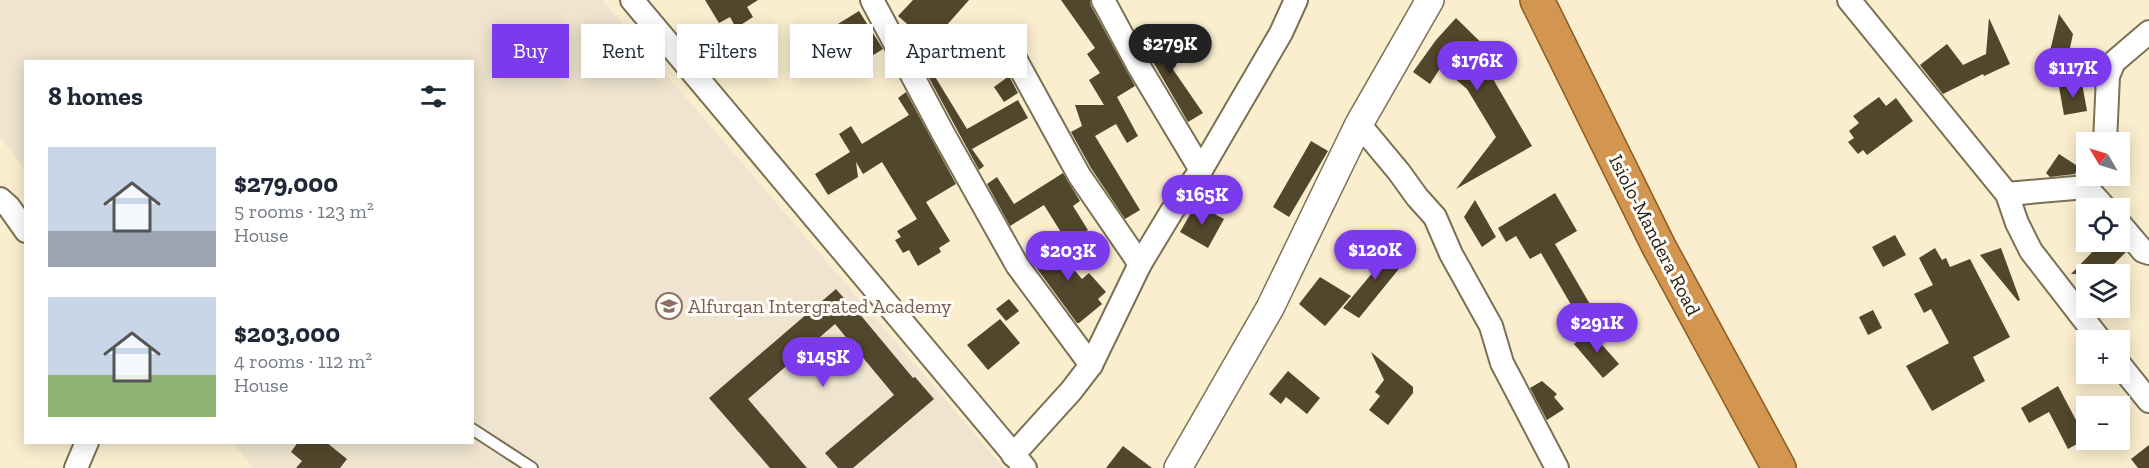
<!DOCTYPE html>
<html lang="en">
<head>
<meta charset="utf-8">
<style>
	body { margin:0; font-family:"Zilla Slab",serif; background:#f2f2f3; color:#1f2937; height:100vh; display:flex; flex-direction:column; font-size:22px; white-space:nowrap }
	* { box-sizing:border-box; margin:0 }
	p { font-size:20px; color:#747a83 }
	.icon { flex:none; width:33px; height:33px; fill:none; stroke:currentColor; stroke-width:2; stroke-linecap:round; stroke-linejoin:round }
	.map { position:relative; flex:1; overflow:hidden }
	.sheet { position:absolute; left:24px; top:60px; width:450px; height:384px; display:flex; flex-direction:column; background:#fff; border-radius:0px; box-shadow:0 3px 15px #0003 }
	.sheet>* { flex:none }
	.hud { position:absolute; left:492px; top:24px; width:570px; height:54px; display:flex; gap:12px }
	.needle { width:39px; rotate:308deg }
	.fabs { position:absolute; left:2076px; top:132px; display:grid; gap:12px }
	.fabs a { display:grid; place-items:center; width:54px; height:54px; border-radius:0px; background:#fff; box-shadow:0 3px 15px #0003; font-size:30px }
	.price { position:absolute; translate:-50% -51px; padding:0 14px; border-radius:21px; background:#7c3aed; color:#fff; font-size:20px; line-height:39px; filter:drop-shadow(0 2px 3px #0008) }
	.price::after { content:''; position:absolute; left:50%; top:36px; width:18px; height:14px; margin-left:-9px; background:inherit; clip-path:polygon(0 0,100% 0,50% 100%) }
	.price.on { background:#222; color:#fff }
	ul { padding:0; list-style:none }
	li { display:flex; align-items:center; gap:18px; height:150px; padding:0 24px }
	li span { display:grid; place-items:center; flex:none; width:168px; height:120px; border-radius:0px; color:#555 }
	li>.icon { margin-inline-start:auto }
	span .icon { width:72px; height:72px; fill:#fffc; stroke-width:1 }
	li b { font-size:26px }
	h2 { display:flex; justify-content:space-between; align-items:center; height:72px; padding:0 24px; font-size:26px }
	.chip { padding:0 21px; border-radius:0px; background:#fff; box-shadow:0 3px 15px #0003; font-size:21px; line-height:54px }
	.chip.on { background:#7c3aed; color:#fff }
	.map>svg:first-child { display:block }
	.education { fill:#eee4cf }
	.building { fill:#51472c }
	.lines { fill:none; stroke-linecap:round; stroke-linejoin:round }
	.service-casing { stroke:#7b7054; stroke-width:14 }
	.minor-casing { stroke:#7b7054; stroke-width:26 }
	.tertiary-casing { stroke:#7b7054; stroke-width:30 }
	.trunk-casing { stroke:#8e5b1f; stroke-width:36 }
	.service { stroke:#fff; stroke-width:10 }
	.minor { stroke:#fff; stroke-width:22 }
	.tertiary { stroke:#fff; stroke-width:27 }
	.trunk { stroke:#d29650; stroke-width:33 }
	.labels { text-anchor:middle; stroke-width:6; stroke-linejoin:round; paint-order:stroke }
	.street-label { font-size:20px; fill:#241f14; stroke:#fffcf6 }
	.education-label { font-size:20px; fill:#785e54; stroke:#fffcf6; text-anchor:start }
</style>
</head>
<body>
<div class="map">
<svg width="2149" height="468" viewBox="0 0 2149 468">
	<rect width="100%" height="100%" fill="#fbeecf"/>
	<path class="education" d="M0,0H602L1004,468H253L233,443L472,442V62H26L25,170L0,137Z"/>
	<g class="building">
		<path d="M705,0H758L747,7L753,17L736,28L730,17L719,23Z"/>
		<path d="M913,0H969L930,44L898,16Z"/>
		<path d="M1061,0H1090L1091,6L1135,86L1117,97L1138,136L1127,143L1116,124L1095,136L1140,210L1125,219L1091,168L1071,132L1082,126L1075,105H1104L1089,80L1100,73L1087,54L1095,48Z"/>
		<path d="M859,11L883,49L870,57L858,37L831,53L820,35Z"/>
		<path d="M2059,14L2073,34L2066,66L2050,51Z"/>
		<path d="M1456,18L1506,67L1493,79L1532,146L1456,189L1496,137L1467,89L1441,67L1430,84L1413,72L1436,40Z"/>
		<path d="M1989,18L2010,64L1984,76L1983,74L1943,94L1920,65L1947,44L1963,65L1986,54Z"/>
		<path d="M1150,28L1176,66L1172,68L1203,113L1188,122L1138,36Z"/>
		<path d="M934,75L967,129L1018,100L1028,118L972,149L984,166L979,170L929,78Z"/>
		<path d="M1009,76L1018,93L1004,102L994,87Z"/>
		<path d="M2082,83L2087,111L2064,115L2059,87Z"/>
		<path d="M906,92L956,184L926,202L950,241L939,248L941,252L918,266L909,250L903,253L895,240L901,237L897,231L917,219L882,162L863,174L856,162L858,177L828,195L815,174L850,152L839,134L851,126L862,144L909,115L898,98Z"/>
		<path d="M1879,97L1886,106L1896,98L1913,121L1867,155L1863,150L1858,154L1848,142L1854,138L1849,131L1859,123L1853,116Z"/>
		<path d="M1311,141L1328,151L1289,217L1273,207Z"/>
		<path d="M2059,154L2079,167L2075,174L2050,177L2046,173Z"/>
		<path d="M1063,173L1080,201L1073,206L1088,230L1067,242L1044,205L1010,226L987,184L997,177L1014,204Z"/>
		<path d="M1555,193L1577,231L1555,244L1591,306L1577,315L1541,253L1530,259L1516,236L1506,242L1498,228Z"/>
		<path d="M1475,200L1496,237L1482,247L1464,217Z"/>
		<path d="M1196,204L1224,219L1208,248L1180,232Z"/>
		<path d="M1895,235L1906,255L1883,267L1872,247Z"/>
		<path d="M1050,241L1082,279L1089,273L1106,292L1098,299L1102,304L1079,323H1077L1027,255Z"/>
		<path d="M2102,242H2116L2126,252L2104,274H2071Z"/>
		<path d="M1393,248L1407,259L1359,318L1343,308L1374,271L1368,266L1380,251L1386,256Z"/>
		<path d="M1935,248L1942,260L1946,258L1950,267L1970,259L2010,337L1973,357L1985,381L1932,411L1906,366L1949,343L1931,309L1924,313L1914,294L1933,285L1919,258Z"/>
		<path d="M2001,248L2020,300L2018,301L1980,255Z"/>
		<path d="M1320,277L1351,296L1325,326L1299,304Z"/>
		<path d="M836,289L857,313L858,312L913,378L915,377L934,399L853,468H838L825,453L894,395L835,324L748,399L807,468H770L709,398Z"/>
		<path d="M1009,299L1019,311L1006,321L996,309Z"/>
		<path d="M1873,310L1882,328L1868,335L1859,317Z"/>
		<path d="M1000,319L1020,343L988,370L967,345Z"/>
		<path d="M1590,331L1619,364L1603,378L1574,344Z"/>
		<path d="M1371,352L1413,387V393L1388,425L1369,410L1380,396L1375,392L1384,380Z"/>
		<path d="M1288,371L1320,398L1307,414L1286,397L1281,404L1269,394Z"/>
		<path d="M1542,381L1557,394L1554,397L1564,409L1547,420L1530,388Z"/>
		<path d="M2058,386L2086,439L2068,449L2049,412L2029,423L2021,408Z"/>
		<path d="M298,442H326L347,459L340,468H296L302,461L291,452Z"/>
		<path d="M2149,445V468H2138L2131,459Z"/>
		<path d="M1123,446L1152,468H1106Z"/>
	</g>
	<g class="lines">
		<defs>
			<path id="service" d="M472,429L532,468"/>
			<g id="minor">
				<path d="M632,0L1025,468"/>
				<path d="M872,0L944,135L1017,265L1091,365"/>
				<path d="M1103,0L1138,65L1201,170"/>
				<path d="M1849,0L2007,194L2017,223L2031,251L2100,340"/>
				<path d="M1007,44L1079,175L1140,264"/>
				<path d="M1359,124L1399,172L1417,197L1435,217L1451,254L1491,326L1502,363L1557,468"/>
				<path d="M2105,142L2108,76L2114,62L2149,32"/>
				<path d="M2007,194L2086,187L2105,208"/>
				<path d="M0,199L9,207L26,231"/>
				<path d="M2120,224L2143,251L2149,253"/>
				<path d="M2120,365L2149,401"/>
				<path d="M1013,455L1071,391L1091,365L1140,264L1172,211L1201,170L1281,33L1296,0"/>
				<path d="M76,468L87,442"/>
			</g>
			<path id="tertiary" d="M1178,468L1270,308L1359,124L1430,0"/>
			<path id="trunk" d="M1537,0L1659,247L1779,468"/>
		</defs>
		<use href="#service" class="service-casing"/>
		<use href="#minor" class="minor-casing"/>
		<use href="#tertiary" class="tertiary-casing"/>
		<use href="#trunk" class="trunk-casing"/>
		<use href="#service" class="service"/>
		<use href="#minor" class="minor"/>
		<use href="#tertiary" class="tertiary"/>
		<use href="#trunk" class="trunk"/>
	</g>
	<defs>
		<symbol id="school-ring" viewBox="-11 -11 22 22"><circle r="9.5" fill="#fffcf6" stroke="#8d6e63" stroke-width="1.5"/><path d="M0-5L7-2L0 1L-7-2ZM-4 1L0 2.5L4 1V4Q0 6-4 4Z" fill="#8d6e63"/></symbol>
	</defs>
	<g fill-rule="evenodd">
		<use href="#school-ring" x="654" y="291" width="30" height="30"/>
	</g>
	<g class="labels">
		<g class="street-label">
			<text transform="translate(1655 235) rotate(63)" y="7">Isiolo-Mandera Road</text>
		</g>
		<g class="education-label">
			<text x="688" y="313">Alfurqan Intergrated Academy</text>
		</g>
	</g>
</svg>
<div class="fabs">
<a><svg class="needle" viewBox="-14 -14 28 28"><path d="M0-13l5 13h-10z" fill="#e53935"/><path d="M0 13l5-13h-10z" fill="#747a83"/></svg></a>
<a><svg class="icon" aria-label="locate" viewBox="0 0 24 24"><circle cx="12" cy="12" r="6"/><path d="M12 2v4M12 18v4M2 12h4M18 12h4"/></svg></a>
<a><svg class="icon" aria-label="layers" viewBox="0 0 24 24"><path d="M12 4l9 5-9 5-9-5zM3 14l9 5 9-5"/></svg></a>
<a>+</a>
<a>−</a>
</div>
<b class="price on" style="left:1170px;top:75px">$279K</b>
<b class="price" style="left:1477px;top:92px">$176K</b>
<b class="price" style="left:2073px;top:99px">$117K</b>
<b class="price" style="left:1202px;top:226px">$165K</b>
<b class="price" style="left:1375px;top:281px">$120K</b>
<b class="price" style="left:1068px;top:282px">$203K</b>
<b class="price" style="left:1597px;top:354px">$291K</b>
<b class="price" style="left:823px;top:388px">$145K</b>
<div class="hud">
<a class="chip on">Buy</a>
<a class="chip">Rent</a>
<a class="chip">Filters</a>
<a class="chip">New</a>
<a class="chip">Apartment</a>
</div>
<section class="sheet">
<h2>8 homes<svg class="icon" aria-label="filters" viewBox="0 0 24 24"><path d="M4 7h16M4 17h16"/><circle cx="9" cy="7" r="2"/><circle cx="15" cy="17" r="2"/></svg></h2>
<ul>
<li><span style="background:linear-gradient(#c9d6e8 70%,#9aa5b1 0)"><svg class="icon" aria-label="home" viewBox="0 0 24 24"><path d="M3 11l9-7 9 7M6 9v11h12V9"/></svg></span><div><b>$279,000</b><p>5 rooms · 123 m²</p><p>House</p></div></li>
<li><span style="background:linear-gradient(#c9d6e8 65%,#8fb573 0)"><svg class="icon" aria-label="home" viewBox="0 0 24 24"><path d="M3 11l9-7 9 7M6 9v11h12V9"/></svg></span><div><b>$203,000</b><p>4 rooms · 112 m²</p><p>House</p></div></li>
</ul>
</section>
</div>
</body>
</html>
